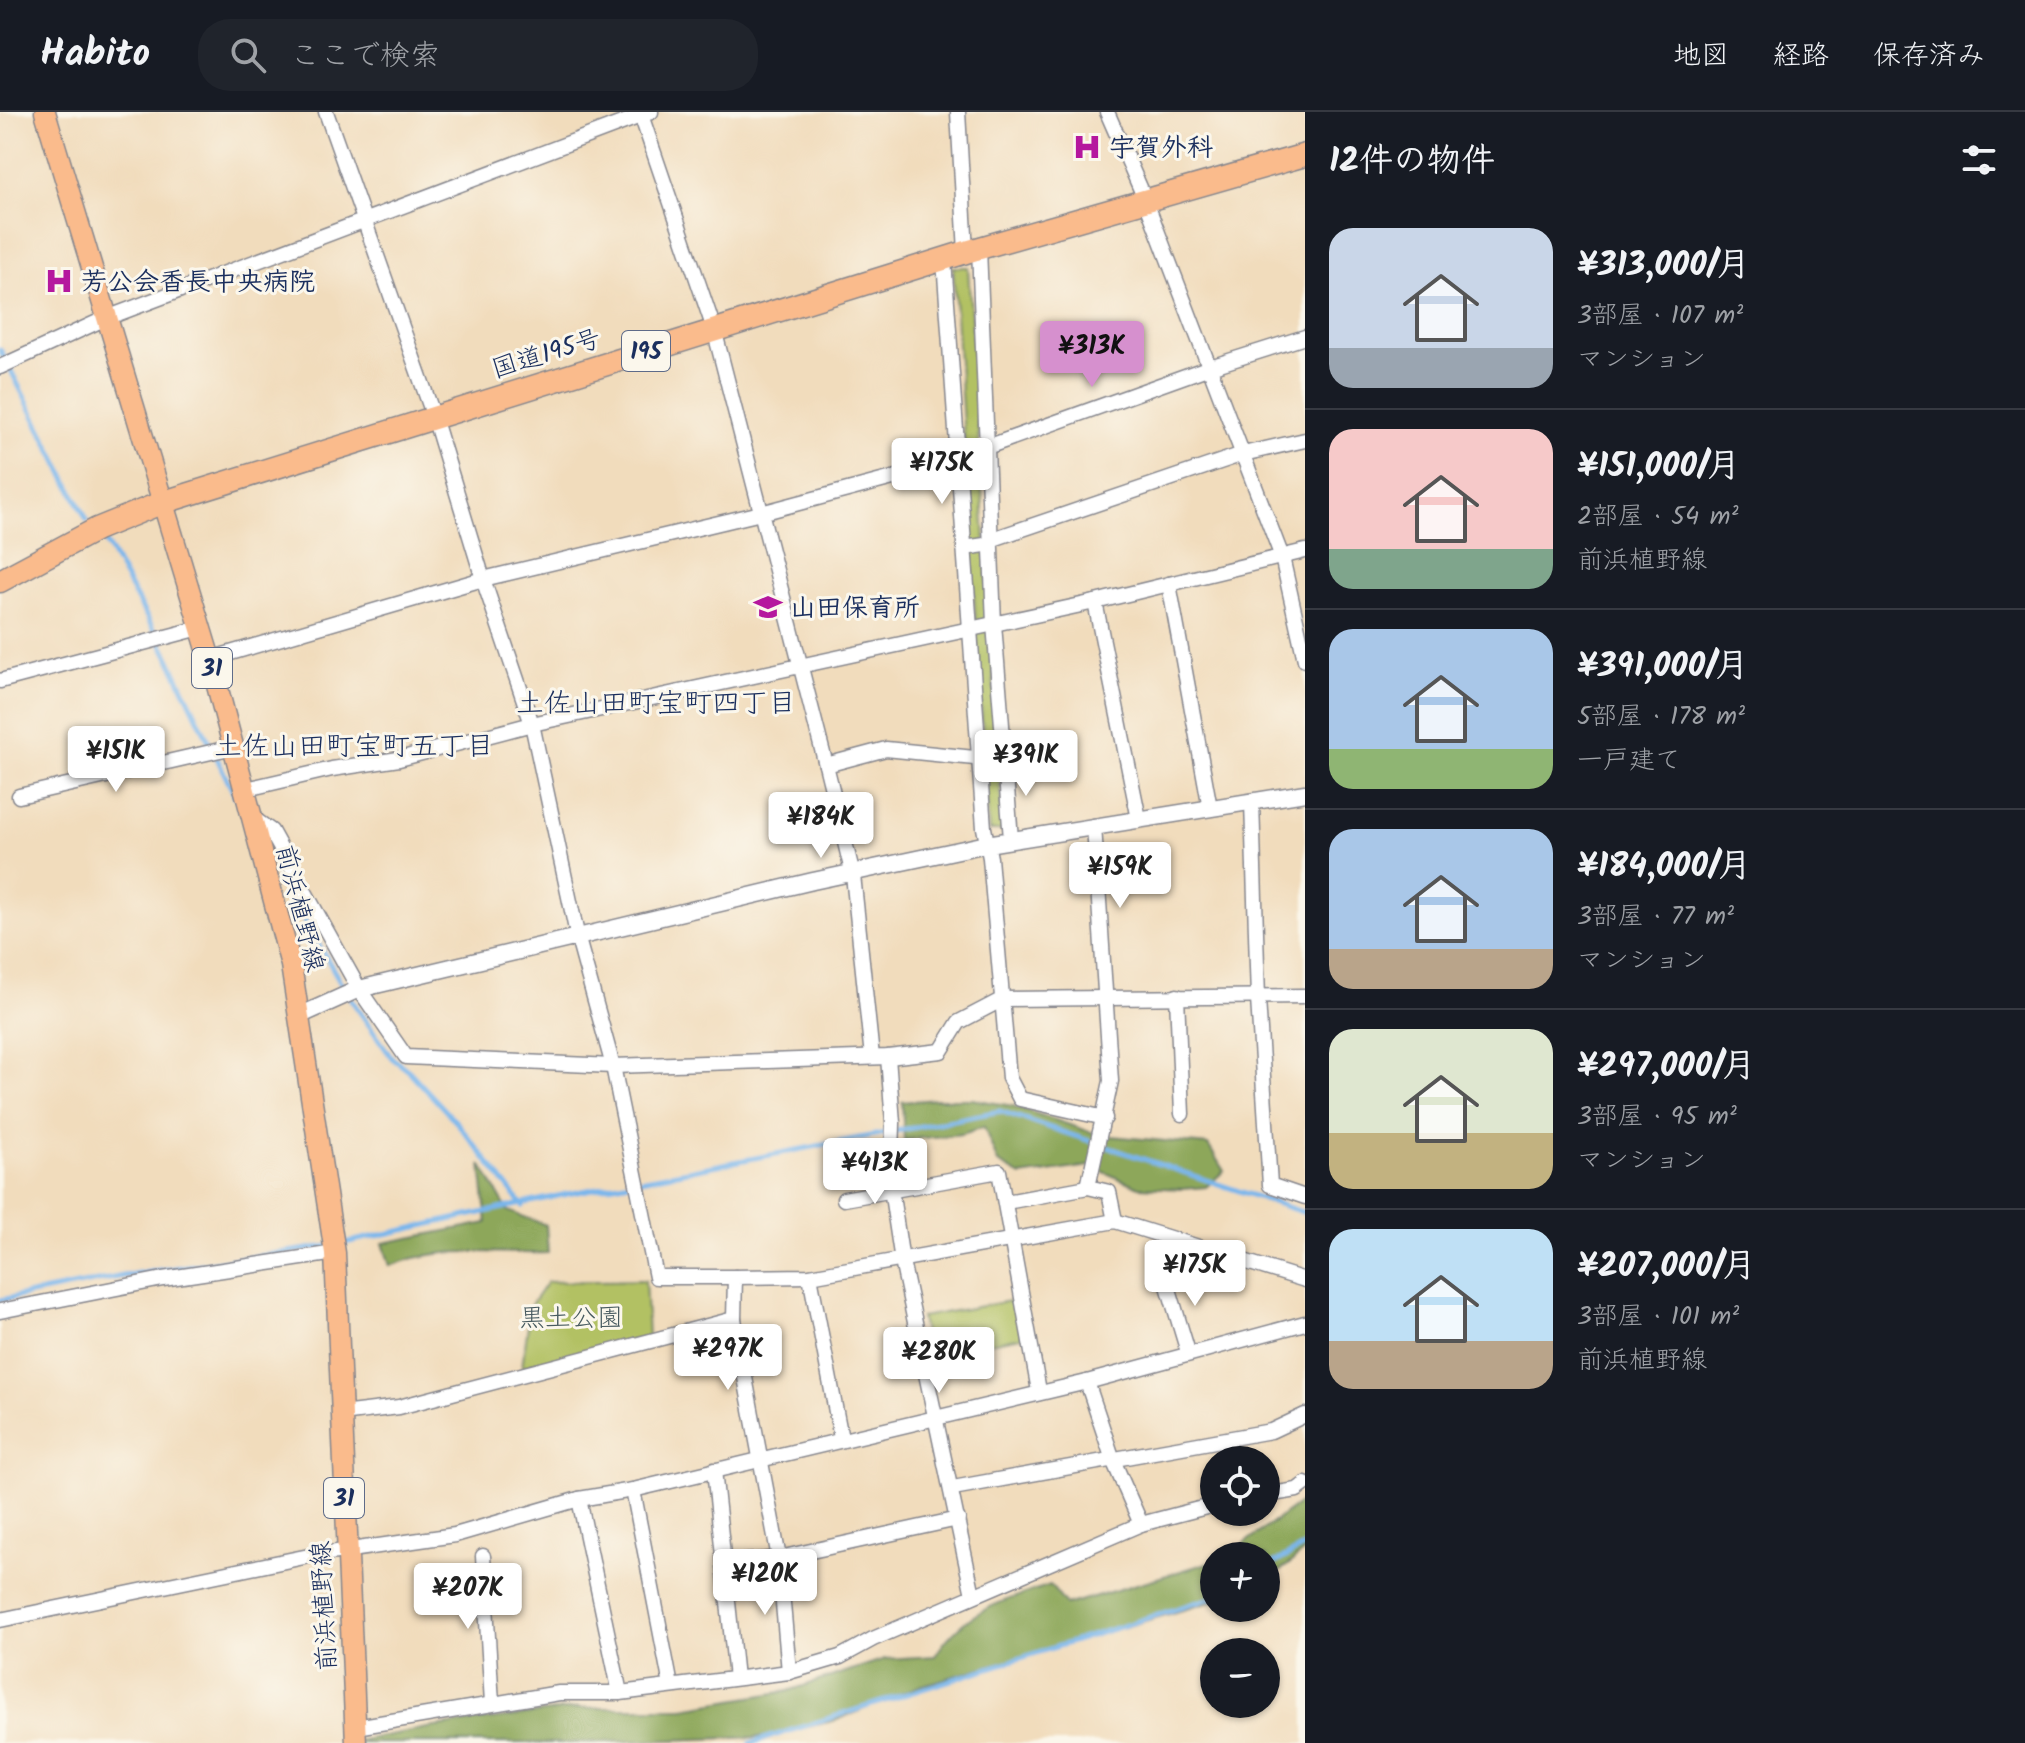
<!DOCTYPE html>
<html lang="ja">
<head>
<meta charset="utf-8">
<style>
	body { margin:0; font-family:Kalam,"Klee One",sans-serif; background:#20242c; color:#f1f3f6; height:100vh; display:flex; flex-direction:column; font-size:30px; white-space:nowrap }
	* { box-sizing:border-box; margin:0 }
	p { font-size:26px; color:#9ea1a6 }
	.icon { flex:none; width:44px; height:44px; fill:none; stroke:currentColor; stroke-width:2; stroke-linecap:round; stroke-linejoin:round }
	.map { position:relative; flex:1; overflow:hidden }
	.side { display:flex; flex-direction:column; background:#171b24; width:720px }
	.side>* { flex:none }
	.buttons { position:absolute; left:1200px; top:1334px; display:grid; gap:16px }
	.buttons a { display:grid; place-items:center; width:80px; height:80px; border-radius:50%; background:#171b24; box-shadow:0 2px 6px #0004; font-size:40px }
	.price { position:absolute; translate:-50% -68px; padding:0 18px; border-radius:8px; background:#fff; color:#222; font-size:26px; line-height:52px; filter:drop-shadow(0 2px 4px #0008) }
	.price::after { content:''; position:absolute; left:50%; top:48px; width:24px; height:18px; margin-left:-12px; background:inherit; clip-path:polygon(0 0,100% 0,50% 100%) }
	.price.active { background:#d690ce; color:#111 }
	ul { padding:0; list-style:none }
	li { display:flex; align-items:center; gap:24px; height:200px; padding:0 24px }
	li+li { border-top:2px solid #363941 }
	li span { display:grid; place-items:center; flex:none; width:224px; height:160px; border-radius:24px; color:#555 }
	li>.icon { margin-inline-start:auto }
	span .icon { width:96px; height:96px; fill:#fffc; stroke-width:1 }
	li b { font-size:34px }
	h2 { display:flex; justify-content:space-between; align-items:center; height:96px; padding:0 24px; font-size:34px }
	header { display:flex; align-items:center; gap:48px; box-sizing:border-box; height:112px; padding:0 40px; background:#171b24; border-bottom:2px solid #363941 }
	header strong { font-size:38px }
	nav { display:flex; gap:44px; margin-inline-start:auto; font-size:28px }
	.search { width:560px; height:72px; background:#20242c; display:flex; align-items:center; gap:20px; box-sizing:border-box; padding:0 28px; border-radius:32px; color:#9ea1a6; font-size:30px }
	main { display:flex; flex:1; min-height:0 }
	.map>svg:first-child { display:block }
	.green { fill:#b2c164; stroke:#667861; stroke-width:2 }
	.forest { fill:#8da75a; stroke:#546b5c; stroke-width:2 }
	.lines { fill:none; stroke-linecap:round; stroke-linejoin:round }
	.stream { stroke:#79b6ec; stroke-width:5 }
	.minor-casing { stroke:#86868d; stroke-width:17 }
	.tertiary-casing { stroke:#86868d; stroke-width:19 }
	.primary-casing { stroke:#86868d; stroke-width:23 }
	.trunk-casing { stroke:#86868d; stroke-width:25 }
	.minor { stroke:#fff; stroke-width:14 }
	.tertiary { stroke:#fff; stroke-width:16 }
	.primary { stroke:#fabb8c; stroke-width:20 }
	.trunk { stroke:#fabb8c; stroke-width:22 }
	.labels { text-anchor:middle; stroke-width:6; stroke-linejoin:round; paint-order:stroke }
	.shield { fill:#fbf7ec; stroke:#5e6b89; stroke-width:2 }
	.shield-label { font-size:24px; font-weight:bold; fill:#1b2f5e }
	.poi-label { font-size:26px; font-weight:bold; fill:#1b2f5e; stroke:#fbf7ec; text-anchor:start }
	.street-label { font-size:26px; fill:#1b2f5e; stroke:#fbf7ec }
	.park-label { font-size:26px; fill:#485b60; stroke:#fbf7ec }
	.neighbourhood-label { font-size:28px; fill:#1b2f5e; stroke:#fbf7ec }
</style>
</head>
<body>
<header>
<strong>Habito</strong>
<div class="search"><svg class="icon" aria-label="search" viewBox="0 0 24 24"><circle cx="10" cy="10" r="6"/><path d="M15 15l6 6"/></svg>ここで検索</div>
<nav><a>地図</a><a>経路</a><a>保存済み</a></nav>
</header>
<main>
<div class="map">
<svg width="1305" height="1631" viewBox="0 0 1305 1631">
	<rect width="100%" height="100%" fill="#fbf7ec"/>
	<filter id="ink" filterUnits="userSpaceOnUse"><feTurbulence type="fractalNoise" baseFrequency=".0125" numOctaves="2"/><feDisplacementMap in="SourceGraphic" scale="16" xChannelSelector="R" yChannelSelector="G"/><feConvolveMatrix kernelMatrix="1 2 1 2 8 2 1 2 1" color-interpolation-filters="sRGB"/></filter>
	<filter id="wash" filterUnits="userSpaceOnUse"><feTurbulence type="fractalNoise" baseFrequency=".006" numOctaves="4" result="noise"/><feDisplacementMap in="SourceGraphic" scale="32" xChannelSelector="R" yChannelSelector="G"/><feGaussianBlur stdDeviation="1.8" result="paint"/><feColorMatrix in="noise" values="0 0 0 0 0 0 0 0 0 0 0 0 0 0 0 0 0 1.4 0 .05"/><feComposite in="paint" operator="in"/></filter>
	<g filter="url(#wash)">
		<rect width="100%" height="100%" fill="#f1dcbc"/>
		<g class="green">
			<path d="M953,155H968L1003,719H989Z"/>
			<path d="M645,1168L648,1225L522,1255L531,1193L547,1170Z"/>
			<path d="M1016,1188L1022,1225L928,1242L921,1205Z"/>
		</g>
		<g class="forest">
			<path d="M937,987H972L1013,994L1100,1023L1208,1033L1224,1059L1206,1075L1183,1077L1139,1075L1090,1054L1021,1064L998,1051L984,1015L962,1022L904,1028L902,990Z"/>
			<path d="M481,1052L508,1099L546,1113L548,1141C491,1143 445,1132 390,1154L383,1131L487,1111Z"/>
			<path d="M1305,1387V1439L1266,1471V1444H1227Z"/>
			<path d="M1214,1449V1489L920,1574L837,1608L764,1625L570,1631H346L427,1616L579,1596H683L788,1579L885,1547L935,1544C964,1497 1000,1491 1050,1473L1066,1493Z"/>
		</g>
		<g class="lines">
			<g class="stream">
				<path d="M0,237L87,408"/>
				<path d="M105,429L167,542L235,684"/>
				<path d="M277,760L345,878"/>
				<path d="M350,886L392,946L409,959L458,1012L523,1094"/>
				<path d="M340,1132L567,1082L1000,999L1305,1101"/>
				<path d="M0,1188L139,1161L330,1134"/>
				<path d="M1266,1456L1305,1434"/>
				<path d="M751,1631L1214,1485"/>
			</g>
		</g>
	</g>
	<g filter="url(#ink)">
		<g class="lines">
			<defs>
				<g id="minor">
					<path d="M326,0L434,305L483,467L532,612L578,827L613,954L656,1165H735"/>
					<path d="M640,0L714,217L826,653L853,763L872,945"/>
					<path d="M958,0L966,140"/>
					<path d="M1107,0L1145,87L1282,445L1305,548"/>
					<path d="M979,136L994,512L1011,727"/>
					<path d="M944,148L984,716L990,746L1009,966L1020,987L1105,1006"/>
					<path d="M0,255L104,207L651,0"/>
					<path d="M964,436L985,433L993,427L1243,342L1305,328"/>
					<path d="M1169,472L1210,696"/>
					<path d="M1095,490L1139,707"/>
					<path d="M210,547L483,467L761,401L957,349L987,335L1210,255L1305,225"/>
					<path d="M0,569L200,516"/>
					<path d="M826,653L886,637L1004,649"/>
					<path d="M242,678L332,657L399,647L532,612L1095,490L1305,439"/>
					<path d="M19,684L233,635"/>
					<path d="M1252,689L1258,887L1270,1073L1305,1085"/>
					<path d="M250,704L271,719L359,877L406,945L613,954L888,945L941,939L959,910L1003,887L1305,884"/>
					<path d="M1177,884L1182,1002"/>
					<path d="M888,945L893,1011L891,1077L902,1149L973,1483"/>
					<path d="M1088,1075L1111,969L1094,714"/>
					<path d="M844,1087L999,1059L1039,1279"/>
					<path d="M1006,1090L1088,1075L1109,1080L1115,1109"/>
					<path d="M810,1164L841,1326"/>
					<path d="M1165,1164L1188,1240"/>
					<path d="M0,1199L163,1167L335,1141"/>
					<path d="M341,1302L399,1295L734,1207"/>
					<path d="M714,1358L736,1566"/>
					<path d="M953,1376L1271,1319L1305,1303"/>
					<path d="M633,1378L671,1574"/>
					<path d="M1266,1383L1297,1378L1305,1372"/>
					<path d="M579,1387L620,1581"/>
					<path d="M1141,1412L1214,1393"/>
					<path d="M483,1444L492,1591"/>
					<path d="M726,1451L779,1446L958,1407"/>
					<path d="M0,1508L309,1444L455,1423L579,1387L633,1378L1087,1270L1305,1211"/>
					<path d="M789,1560L779,1446L734,1207L735,1165L810,1164L1115,1109L1305,1168"/>
					<path d="M356,1615L559,1581H620L789,1560L840,1545L873,1527L1141,1412L1113,1348L1087,1270"/>
				</g>
				<path id="tertiary" d="M299,904L359,877L813,769L987,732L1305,681"/>
				<path id="primary" d="M45,0L210,547L291,853L335,1141L356,1631"/>
				<path id="trunk" d="M0,469L97,417L161,391L966,140L1305,43"/>
			</defs>
			<use href="#minor" class="minor-casing"/>
			<use href="#tertiary" class="tertiary-casing"/>
			<use href="#primary" class="primary-casing"/>
			<use href="#trunk" class="trunk-casing"/>
			<use href="#minor" class="minor"/>
			<use href="#tertiary" class="tertiary"/>
			<use href="#primary" class="primary"/>
			<use href="#trunk" class="trunk"/>
		</g>
	</g>
	<defs>
		<symbol id="hospital-bare" viewBox="-9 -9 18 18"><path d="M-5-5h3v3.5h4V-5h3V5h-3V1.5h-4V5h-3Z" fill="#b5179e" stroke="#fbf7ec" stroke-width="2.5" paint-order="stroke"/></symbol>
		<symbol id="school-bare" viewBox="-9 -9 18 18"><path d="M0-5L7-2L0 1L-7-2ZM-4 1L0 2.5L4 1V4Q0 6-4 4Z" fill="#b5179e" stroke="#fbf7ec" stroke-width="2.5" paint-order="stroke"/></symbol>
	</defs>
	<g fill-rule="evenodd">
		<use href="#hospital-bare" x="1067" y="15" width="40" height="40"/>
		<use href="#hospital-bare" x="39" y="149" width="40" height="40"/>
		<use href="#school-bare" x="748" y="475" width="40" height="40"/>
	</g>
	<g class="labels">
		<g class="shield">
			<rect x="622" y="219" width="48" height="40" rx="6"/>
			<rect x="192" y="536" width="40" height="40" rx="6"/>
			<rect x="324" y="1366" width="40" height="40" rx="6"/>
		</g>
		<g class="shield-label">
			<text x="646" y="247">195</text>
			<text x="212" y="564">31</text>
			<text x="344" y="1394">31</text>
		</g>
		<g class="poi-label">
			<text x="1109" y="44">宇賀外科</text>
			<text x="81" y="178">芳公会香長中央病院</text>
			<text x="790" y="504">山田保育所</text>
		</g>
		<g class="street-label">
			<text transform="translate(546 241) rotate(-17)" y="9">国道195号</text>
			<text transform="translate(301 796) rotate(76)" y="9">前浜植野線</text>
			<text transform="translate(323 1494) rotate(-93)" y="9">前浜植野線</text>
		</g>
		<g class="park-label">
			<text x="571" y="1214">黒土公園</text>
		</g>
		<g class="neighbourhood-label">
			<text x="656" y="600">土佐山田町宝町四丁目</text>
			<text x="354" y="643">土佐山田町宝町五丁目</text>
		</g>
	</g>
</svg>
<div class="buttons">
<a><svg class="icon" aria-label="locate" viewBox="0 0 24 24"><circle cx="12" cy="12" r="6"/><path d="M12 2v4M12 18v4M2 12h4M18 12h4"/></svg></a>
<a>+</a>
<a>−</a>
</div>
<b class="price active" style="left:1092px;top:277px">¥313K</b>
<b class="price" style="left:942px;top:394px">¥175K</b>
<b class="price" style="left:116px;top:682px">¥151K</b>
<b class="price" style="left:1026px;top:686px">¥391K</b>
<b class="price" style="left:821px;top:748px">¥184K</b>
<b class="price" style="left:1120px;top:798px">¥159K</b>
<b class="price" style="left:875px;top:1094px">¥413K</b>
<b class="price" style="left:1195px;top:1196px">¥175K</b>
<b class="price" style="left:728px;top:1280px">¥297K</b>
<b class="price" style="left:939px;top:1283px">¥280K</b>
<b class="price" style="left:765px;top:1505px">¥120K</b>
<b class="price" style="left:468px;top:1519px">¥207K</b>
</div>
<section class="side">
<h2>12件の物件<svg class="icon" aria-label="filters" viewBox="0 0 24 24"><path d="M4 7h16M4 17h16"/><circle cx="9" cy="7" r="2"/><circle cx="15" cy="17" r="2"/></svg></h2>
<ul>
<li><span style="background:linear-gradient(#c9d6e8 75%,#9aa5b1 0)"><svg class="icon" aria-label="home" viewBox="0 0 24 24"><path d="M3 11l9-7 9 7M6 9v11h12V9"/></svg></span><div><b>¥313,000/月</b><p>3部屋 · 107 m²</p><p>マンション</p></div></li>
<li><span style="background:linear-gradient(#f6c9c9 75%,#7fa58c 0)"><svg class="icon" aria-label="home" viewBox="0 0 24 24"><path d="M3 11l9-7 9 7M6 9v11h12V9"/></svg></span><div><b>¥151,000/月</b><p>2部屋 · 54 m²</p><p>前浜植野線</p></div></li>
<li><span style="background:linear-gradient(#a9c7e8 75%,#8fb573 0)"><svg class="icon" aria-label="home" viewBox="0 0 24 24"><path d="M3 11l9-7 9 7M6 9v11h12V9"/></svg></span><div><b>¥391,000/月</b><p>5部屋 · 178 m²</p><p>一戸建て</p></div></li>
<li><span style="background:linear-gradient(#a9c7e8 75%,#b9a48a 0)"><svg class="icon" aria-label="home" viewBox="0 0 24 24"><path d="M3 11l9-7 9 7M6 9v11h12V9"/></svg></span><div><b>¥184,000/月</b><p>3部屋 · 77 m²</p><p>マンション</p></div></li>
<li><span style="background:linear-gradient(#dfe7d0 65%,#c2b280 0)"><svg class="icon" aria-label="home" viewBox="0 0 24 24"><path d="M3 11l9-7 9 7M6 9v11h12V9"/></svg></span><div><b>¥297,000/月</b><p>3部屋 · 95 m²</p><p>マンション</p></div></li>
<li><span style="background:linear-gradient(#bfe0f5 70%,#b9a48a 0)"><svg class="icon" aria-label="home" viewBox="0 0 24 24"><path d="M3 11l9-7 9 7M6 9v11h12V9"/></svg></span><div><b>¥207,000/月</b><p>3部屋 · 101 m²</p><p>前浜植野線</p></div></li>
</ul>
</section>
</main>
</body>
</html>
